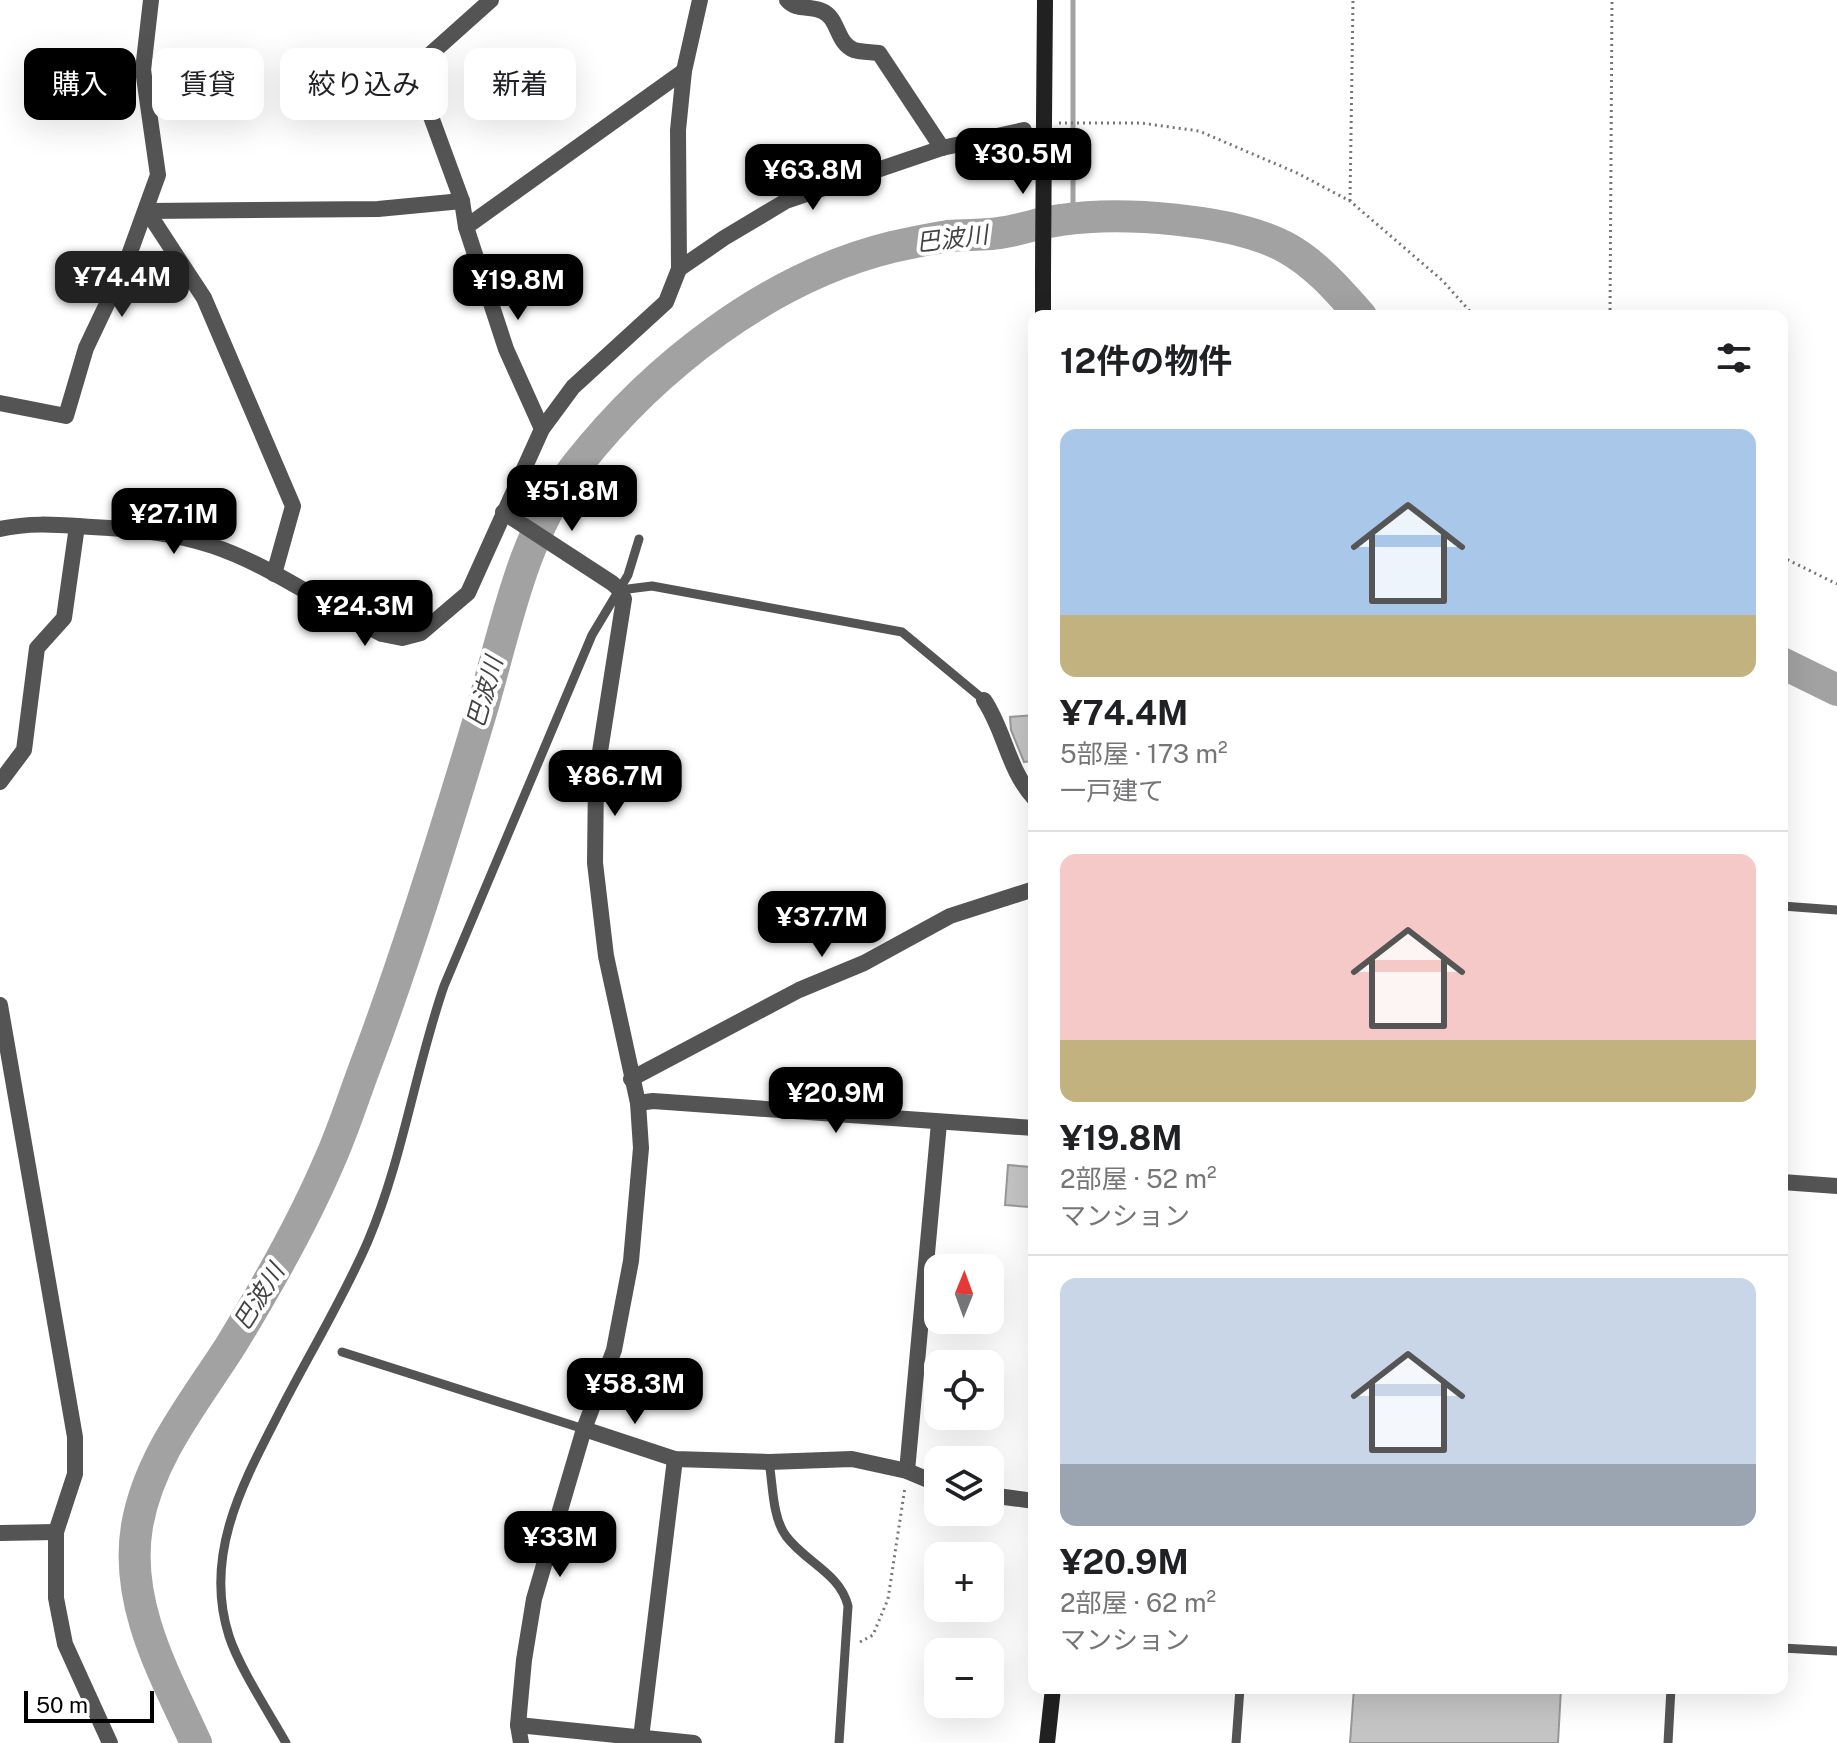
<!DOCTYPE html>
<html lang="ja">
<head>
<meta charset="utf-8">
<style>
	body { margin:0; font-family:"Public Sans","Noto Sans JP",sans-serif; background:#f6f6f6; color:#202124; height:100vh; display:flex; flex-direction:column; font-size:30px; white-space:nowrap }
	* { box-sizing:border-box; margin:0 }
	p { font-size:26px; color:#757577 }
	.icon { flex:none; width:44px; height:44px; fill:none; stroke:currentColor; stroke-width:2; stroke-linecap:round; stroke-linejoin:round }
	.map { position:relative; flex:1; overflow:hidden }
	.sheet { position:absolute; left:1028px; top:310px; width:760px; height:1384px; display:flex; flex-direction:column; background:#fff; border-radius:16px; box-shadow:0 8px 32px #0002 }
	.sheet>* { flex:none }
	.hud { position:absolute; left:24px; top:48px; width:760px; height:72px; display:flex; gap:16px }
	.needle { width:52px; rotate:1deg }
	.controls { position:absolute; left:924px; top:1254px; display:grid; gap:16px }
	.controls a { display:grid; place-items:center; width:80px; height:80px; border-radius:16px; background:#fff; box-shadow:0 8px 32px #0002; font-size:40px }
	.scale { position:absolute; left:24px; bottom:20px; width:130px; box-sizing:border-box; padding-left:8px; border:4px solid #000; border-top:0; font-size:22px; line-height:28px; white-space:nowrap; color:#000; -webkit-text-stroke:6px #fff; paint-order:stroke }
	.price { position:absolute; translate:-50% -68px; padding:0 18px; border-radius:16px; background:#000; color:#fff; font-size:26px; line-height:52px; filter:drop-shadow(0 2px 4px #0008) }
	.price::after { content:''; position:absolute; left:50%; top:48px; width:24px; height:18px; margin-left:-12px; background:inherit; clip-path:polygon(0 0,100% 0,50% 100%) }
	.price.selected { background:#222; color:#fff }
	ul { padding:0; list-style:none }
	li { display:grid; align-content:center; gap:16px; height:424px; padding:0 32px }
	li+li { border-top:2px solid #e0e0e0 }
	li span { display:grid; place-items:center; height:248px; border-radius:16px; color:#555 }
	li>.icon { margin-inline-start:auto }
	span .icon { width:144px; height:144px; fill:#fffc; stroke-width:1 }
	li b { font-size:34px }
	h2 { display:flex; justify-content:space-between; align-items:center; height:96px; padding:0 32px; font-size:34px }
	.chip { padding:0 28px; border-radius:16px; background:#fff; box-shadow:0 8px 32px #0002; font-size:28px; line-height:72px }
	.chip.selected { background:#000; color:#fff }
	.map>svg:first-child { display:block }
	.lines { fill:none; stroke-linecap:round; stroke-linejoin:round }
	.stream { stroke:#a2a2a2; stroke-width:5 }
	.river { stroke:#a2a2a2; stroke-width:32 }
	.building { fill:#c4c4c4; stroke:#989898; stroke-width:2 }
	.path { stroke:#767676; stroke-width:3; stroke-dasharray:2 4; stroke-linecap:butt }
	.lane { stroke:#545454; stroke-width:9 }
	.street { stroke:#545454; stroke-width:16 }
	.secondary { stroke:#212121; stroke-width:16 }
	.secondary-bridge { stroke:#212121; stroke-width:16 }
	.labels { text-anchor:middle; stroke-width:8; stroke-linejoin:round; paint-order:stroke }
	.water-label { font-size:24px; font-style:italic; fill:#434343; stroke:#fff }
</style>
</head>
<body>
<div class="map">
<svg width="1837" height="1743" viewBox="0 0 1837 1743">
	<rect width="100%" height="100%" fill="#fff"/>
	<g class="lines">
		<path class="stream" d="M1073,0V219"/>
		<g class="river">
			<path d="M1782,663L1837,690"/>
			<path d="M196,1743C165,1675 124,1604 137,1526C149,1457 194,1403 231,1345C267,1286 301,1227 328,1164C344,1129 355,1092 369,1056C410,946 445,833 479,719C505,634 520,537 577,465C654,367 769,277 892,247C910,243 929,239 948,236C967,234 986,236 1005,232C1024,229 1042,222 1061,220C1121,211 1232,219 1285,247C1315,263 1339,291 1361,316"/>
		</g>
	</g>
	<g class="building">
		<path d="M1034,715V761L1024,762L1011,730L1010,717Z"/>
		<path d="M1008,1165L1031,1167L1029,1207L1005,1205Z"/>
		<path d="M1354,1688H1561L1558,1743H1350Z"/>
	</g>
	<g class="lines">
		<g class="path">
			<path d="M1059,123H1141L1199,131L1297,173L1350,201L1443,281L1474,316"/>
			<path d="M1350,201L1353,0"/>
			<path d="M1610,316L1612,0"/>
			<path d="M1782,557L1837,584"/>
			<path d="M860,1642L873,1635L888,1599L905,1487"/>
		</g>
		<g class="lane">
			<path d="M620,590L652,586L902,632L984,700"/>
			<path d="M1782,906L1837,910"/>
			<path d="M342,1352L584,1429"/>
			<path d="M769,1462C773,1484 772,1517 786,1536C805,1562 840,1573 848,1606L839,1743"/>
			<path d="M1782,1648L1837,1651"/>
			<path d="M286,1743C269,1713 239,1667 229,1636C203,1555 243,1483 279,1413C308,1356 343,1299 368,1241C403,1158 415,1070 444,986L592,635L628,575L639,539"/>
			<path d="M1236,1743L1240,1688"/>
			<path d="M1668,1743L1671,1688"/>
		</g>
		<g class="street">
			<path d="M491,0L425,59L417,68L419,84L462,201L466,227L506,349L542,429"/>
			<path d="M787,0C796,11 810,5 822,11C839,18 836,43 854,50C861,52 871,52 879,53L942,148"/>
			<path d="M147,211L204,298L293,506L274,574"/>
			<path d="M147,211L378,209L462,201"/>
			<path d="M466,227L684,71"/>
			<path d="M679,269L724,238L786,201L942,148L1024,130"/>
			<path d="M0,403L66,416L86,348L125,266L158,175L143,70L151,0"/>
			<path d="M503,512L612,583L620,590L624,599L596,777L595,863L606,956L638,1103L641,1148L631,1261L614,1350L584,1429L534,1599L524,1660L518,1725L521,1743"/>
			<path d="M0,529C31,522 60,525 92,527C133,529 174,533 213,546C272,566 326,606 382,634L402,638L421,633L468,593L542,429L573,387L666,302L679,269L678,130L684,71L700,0"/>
			<path d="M984,700C1005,731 1008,770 1034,798"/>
			<path d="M0,782L24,750L37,648L64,618L77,526"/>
			<path d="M0,1005L75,1437V1474L56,1532V1598L65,1644L110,1743"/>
			<path d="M631,1079L799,990L864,963L950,916L1034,889"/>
			<path d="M638,1103L653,1101L1034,1128"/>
			<path d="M1782,1182L1837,1186"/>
			<path d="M584,1429L675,1459L769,1462L852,1459L907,1471L938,1484"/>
			<path d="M907,1471L939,1123"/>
			<path d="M990,1495L1034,1501"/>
			<path d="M0,1533L56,1532"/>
			<path d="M518,1725L694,1743"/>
			<path d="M641,1738L675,1459"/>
		</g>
		<g class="secondary">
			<path d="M1044,121L1045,0"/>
			<path d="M1043,316V272"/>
			<path d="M1047,1743L1053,1688"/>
		</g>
		<path class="secondary-bridge" d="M1043,272L1044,121"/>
	</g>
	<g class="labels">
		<g class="water-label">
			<text transform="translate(952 239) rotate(-7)" y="8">巴波川</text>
			<text transform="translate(485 692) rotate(-74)" y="8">巴波川</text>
			<text transform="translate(259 1297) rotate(-58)" y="8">巴波川</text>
		</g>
	</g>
</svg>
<div class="controls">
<a><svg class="needle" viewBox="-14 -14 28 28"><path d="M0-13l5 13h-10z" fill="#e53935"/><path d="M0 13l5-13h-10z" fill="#757577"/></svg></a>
<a><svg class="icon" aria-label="locate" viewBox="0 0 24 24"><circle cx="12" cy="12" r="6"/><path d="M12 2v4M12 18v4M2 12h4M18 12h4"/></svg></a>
<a><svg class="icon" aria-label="layers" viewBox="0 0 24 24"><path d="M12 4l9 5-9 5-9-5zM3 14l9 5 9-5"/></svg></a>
<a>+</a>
<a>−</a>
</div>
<div class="scale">50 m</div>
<b class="price" style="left:1023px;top:196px">¥30.5M</b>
<b class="price" style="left:813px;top:212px">¥63.8M</b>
<b class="price selected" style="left:122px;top:319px">¥74.4M</b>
<b class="price" style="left:518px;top:322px">¥19.8M</b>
<b class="price" style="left:572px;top:533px">¥51.8M</b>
<b class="price" style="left:174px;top:556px">¥27.1M</b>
<b class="price" style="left:365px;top:648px">¥24.3M</b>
<b class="price" style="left:615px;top:818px">¥86.7M</b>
<b class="price" style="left:822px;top:959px">¥37.7M</b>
<b class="price" style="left:836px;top:1135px">¥20.9M</b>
<b class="price" style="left:635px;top:1426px">¥58.3M</b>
<b class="price" style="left:560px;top:1579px">¥33M</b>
<div class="hud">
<a class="chip selected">購入</a>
<a class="chip">賃貸</a>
<a class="chip">絞り込み</a>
<a class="chip">新着</a>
</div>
<section class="sheet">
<h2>12件の物件<svg class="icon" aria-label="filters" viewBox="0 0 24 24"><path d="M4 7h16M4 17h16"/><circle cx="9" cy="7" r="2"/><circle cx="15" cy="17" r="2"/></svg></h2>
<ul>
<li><span style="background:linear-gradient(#a9c7e8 75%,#c2b280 0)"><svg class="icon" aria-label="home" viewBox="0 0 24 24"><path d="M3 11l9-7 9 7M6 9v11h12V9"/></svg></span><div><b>¥74.4M</b><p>5部屋 · 173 m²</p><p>一戸建て</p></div></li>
<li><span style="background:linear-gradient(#f6c9c9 75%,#c2b280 0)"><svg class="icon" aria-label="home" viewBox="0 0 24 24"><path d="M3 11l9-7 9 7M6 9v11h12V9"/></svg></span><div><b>¥19.8M</b><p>2部屋 · 52 m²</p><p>マンション</p></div></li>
<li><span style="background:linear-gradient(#c9d6e8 75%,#9aa5b1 0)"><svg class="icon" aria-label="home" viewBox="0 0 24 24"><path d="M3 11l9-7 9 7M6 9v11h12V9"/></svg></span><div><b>¥20.9M</b><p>2部屋 · 62 m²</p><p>マンション</p></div></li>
</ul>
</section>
</div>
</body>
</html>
